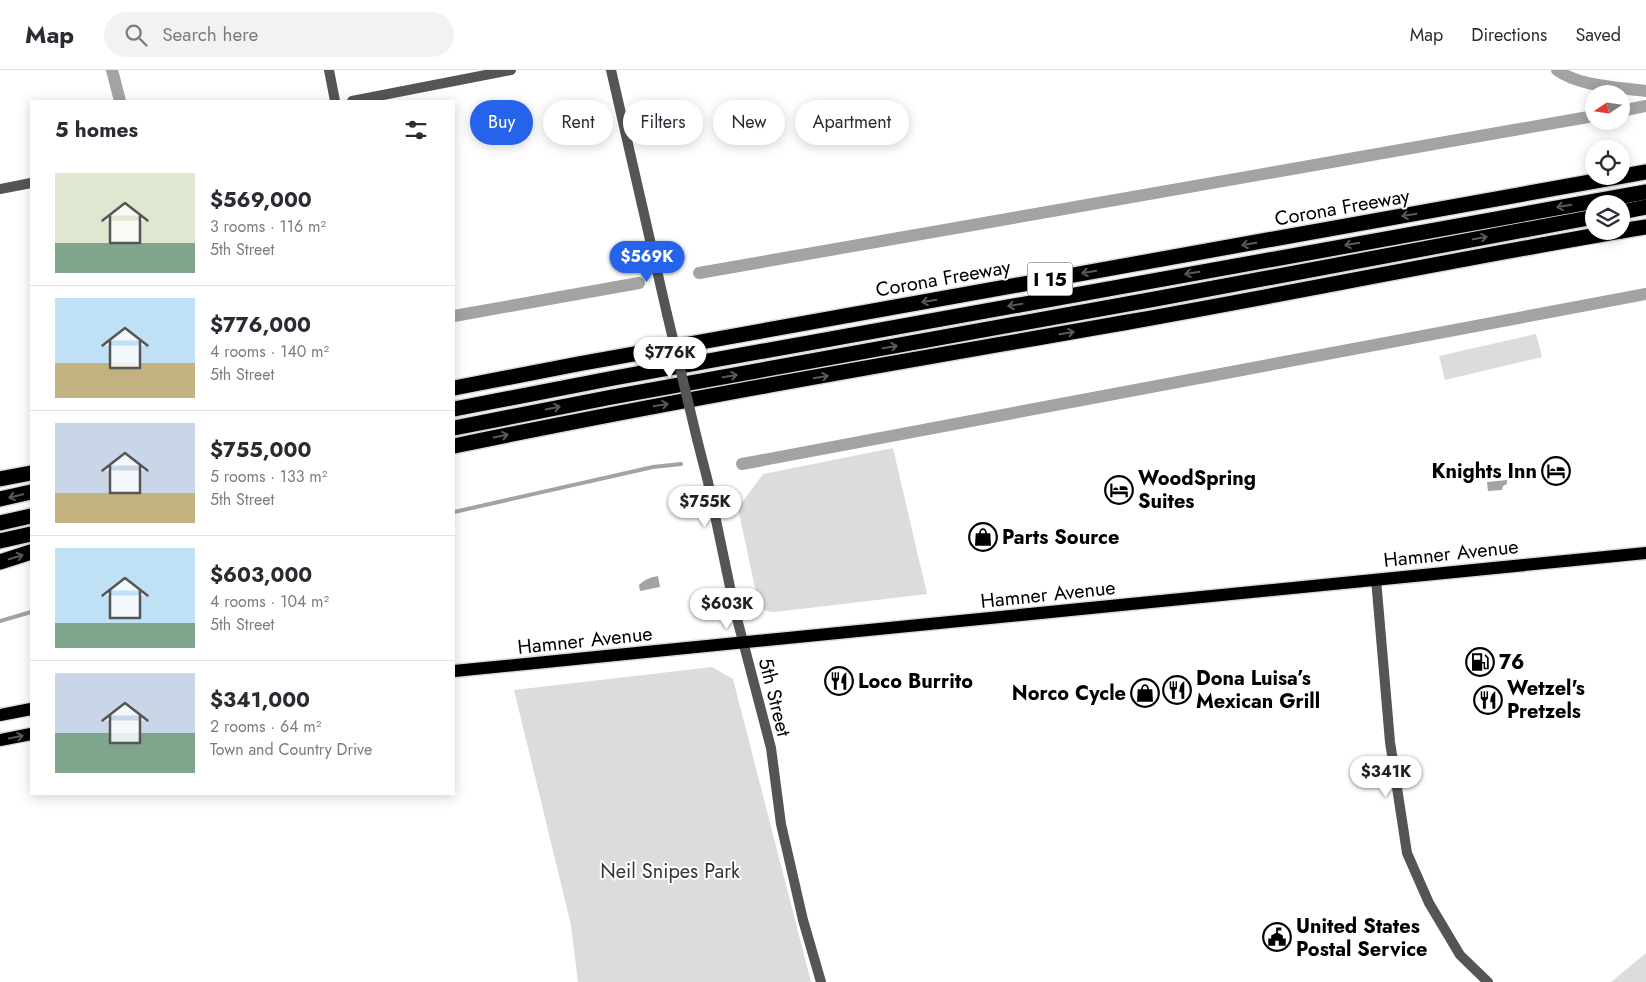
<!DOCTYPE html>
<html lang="en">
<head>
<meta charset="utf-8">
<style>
	body { margin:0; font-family:Jost,sans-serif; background:#f2f2f3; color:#2b2b33; height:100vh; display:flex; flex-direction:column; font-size:19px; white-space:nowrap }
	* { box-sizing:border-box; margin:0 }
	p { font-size:16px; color:#7c7c81 }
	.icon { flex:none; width:28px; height:28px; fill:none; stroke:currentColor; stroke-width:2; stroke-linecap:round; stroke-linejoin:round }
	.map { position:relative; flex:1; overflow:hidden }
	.sheet { position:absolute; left:30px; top:30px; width:425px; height:695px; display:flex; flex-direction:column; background:#fff; border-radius:0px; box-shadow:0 2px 12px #0003 }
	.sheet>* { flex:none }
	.top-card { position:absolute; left:470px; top:30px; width:475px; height:45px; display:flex; gap:10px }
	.needle { width:32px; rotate:257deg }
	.controls { position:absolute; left:1585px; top:15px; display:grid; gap:10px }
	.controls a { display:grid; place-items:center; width:45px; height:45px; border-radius:50%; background:#fff; box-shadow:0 2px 12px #0003; font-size:25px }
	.price { position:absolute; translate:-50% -42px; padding:0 11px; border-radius:18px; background:#fff; color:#222; font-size:16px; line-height:32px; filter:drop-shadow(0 1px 2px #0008) }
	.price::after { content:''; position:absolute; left:50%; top:30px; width:15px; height:11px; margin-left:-8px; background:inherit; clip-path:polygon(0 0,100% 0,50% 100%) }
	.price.on { background:#2563eb; color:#fff }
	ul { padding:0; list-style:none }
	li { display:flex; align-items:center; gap:15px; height:125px; padding:0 25px }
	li+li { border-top:1px solid #e1e1e2 }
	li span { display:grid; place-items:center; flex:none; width:140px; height:100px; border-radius:0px; color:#555 }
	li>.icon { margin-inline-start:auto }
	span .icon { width:60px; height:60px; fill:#fffc; stroke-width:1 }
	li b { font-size:21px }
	h2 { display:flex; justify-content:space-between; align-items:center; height:60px; padding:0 25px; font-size:21px }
	.pill { padding:0 18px; border-radius:22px; background:#fff; box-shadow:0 2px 12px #0003; font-size:18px; line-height:45px }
	.pill.on { background:#2563eb; color:#fff }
	header { display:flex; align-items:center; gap:30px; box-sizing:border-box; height:70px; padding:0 25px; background:#fff; border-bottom:1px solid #e1e1e2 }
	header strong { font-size:24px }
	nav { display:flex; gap:28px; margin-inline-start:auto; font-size:18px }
	.search { width:350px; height:45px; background:#f2f2f3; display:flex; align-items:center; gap:12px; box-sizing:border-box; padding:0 18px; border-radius:28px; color:#7c7c81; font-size:19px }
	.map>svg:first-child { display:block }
	.green { fill:#dcdcdc }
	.water { fill:#a3a3a3 }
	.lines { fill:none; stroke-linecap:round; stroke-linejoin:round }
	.stream { stroke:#a3a3a3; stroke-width:4 }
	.canal { stroke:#a3a3a3; stroke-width:12 }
	.primary-casing { stroke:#dbdbdb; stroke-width:15 }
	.motorway-casing { stroke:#dbdbdb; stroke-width:18 }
	.minor { stroke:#555; stroke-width:10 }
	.tertiary { stroke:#555; stroke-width:10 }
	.primary { stroke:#000; stroke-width:12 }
	.motorway { stroke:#000; stroke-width:15 }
	.minor-bridge { stroke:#555; stroke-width:10 }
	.oneway { stroke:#595959 }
	.labels { text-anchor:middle; stroke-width:4; stroke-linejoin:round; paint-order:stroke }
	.shield { fill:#fff; stroke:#4c4c4c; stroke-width:1 }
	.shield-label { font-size:19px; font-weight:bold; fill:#000 }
	.street-label { font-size:20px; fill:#000; stroke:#fff }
	.poi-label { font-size:20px; font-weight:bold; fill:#000; stroke:#fff; text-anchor:start }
	.park-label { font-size:20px; fill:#333; stroke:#fff }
</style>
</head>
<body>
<header>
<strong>Map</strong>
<div class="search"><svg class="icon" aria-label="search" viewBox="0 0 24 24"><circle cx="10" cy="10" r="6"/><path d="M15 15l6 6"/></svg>Search here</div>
<nav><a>Map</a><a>Directions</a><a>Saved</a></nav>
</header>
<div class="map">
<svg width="1646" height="912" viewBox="0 0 1646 912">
	<rect width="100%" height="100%" fill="#fff"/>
	<g class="green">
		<path d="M1536,264L1542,287L1445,310L1439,286Z"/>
		<path d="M893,378L927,524L775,542C766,542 763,540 758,532L738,438L763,404Z"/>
		<path d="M712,597L733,609L811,912H578L571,855L514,620Z"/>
		<path d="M1646,883V912H1611Z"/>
	</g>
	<g class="water">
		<path d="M1507,410V414L1503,416L1502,420L1488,421L1487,412Z"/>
		<path d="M658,506L660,517L640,521L639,515C645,509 651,507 658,506Z"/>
	</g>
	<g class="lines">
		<g class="stream">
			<path d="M454,442L653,397L681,394"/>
			<path d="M0,551L31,542"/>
		</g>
		<g class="canal">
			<path d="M112,0L120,31"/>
			<path d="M1557,0C1580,17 1619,17 1646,21"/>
			<path d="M1621,41L1646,36"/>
			<path d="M699,203L1594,46"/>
			<path d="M454,246L639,213"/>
			<path d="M742,394L1646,224"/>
		</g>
		<defs>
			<g id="primary">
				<path d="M454,601L1646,483"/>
				<path d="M0,645L31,639"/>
				<path d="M0,670L31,664"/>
			</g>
			<g id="motorway">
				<path d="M1621,142L1646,137"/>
				<path d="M1621,161L1646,157"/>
				<path d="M454,318L578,294L1646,102"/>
				<path d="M454,339L614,308L1646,122"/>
				<path d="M454,358L612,327L1155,229L1594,147"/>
				<path d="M454,376C679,329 907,291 1134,251C1296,222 1458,189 1621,161"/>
				<path d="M0,409L31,403"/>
				<path d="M0,429L31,422"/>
				<path d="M0,453L31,446"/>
				<path d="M0,471L31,464"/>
				<path d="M0,492L31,482"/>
			</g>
		</defs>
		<use href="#primary" class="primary-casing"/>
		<use href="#motorway" class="motorway-casing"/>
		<g class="minor">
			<path d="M329,0L335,31"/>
			<path d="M611,0L667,244"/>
			<path d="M352,31L511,0"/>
			<path d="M0,119L31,113"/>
			<path d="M1376,509L1390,672L1407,783L1429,833L1460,885L1488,912"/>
		</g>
		<path class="tertiary" d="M697,369L708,412L735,541L771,678L781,754L803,850L821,912"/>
		<use href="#primary" class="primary"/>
		<use href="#motorway" class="motorway"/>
		<path class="minor-bridge" d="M667,244L697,369"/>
	</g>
	<defs><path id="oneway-shaft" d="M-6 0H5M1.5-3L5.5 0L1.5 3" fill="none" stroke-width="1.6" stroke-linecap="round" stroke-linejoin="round" transform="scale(1.25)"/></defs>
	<g class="oneway">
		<use href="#oneway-shaft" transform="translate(1564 136) rotate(170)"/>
		<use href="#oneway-shaft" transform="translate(1409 145) rotate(170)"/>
		<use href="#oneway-shaft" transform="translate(1480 168) rotate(-10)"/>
		<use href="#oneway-shaft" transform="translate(1249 174) rotate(170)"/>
		<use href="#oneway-shaft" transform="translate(1352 174) rotate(170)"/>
		<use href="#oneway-shaft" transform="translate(1089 202) rotate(170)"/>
		<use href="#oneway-shaft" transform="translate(1192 203) rotate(170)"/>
		<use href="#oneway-shaft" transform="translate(929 231) rotate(170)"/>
		<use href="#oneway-shaft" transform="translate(1015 235) rotate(170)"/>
		<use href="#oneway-shaft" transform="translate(1067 263) rotate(-10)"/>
		<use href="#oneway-shaft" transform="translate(890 277) rotate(-10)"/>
		<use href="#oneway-shaft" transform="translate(730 306) rotate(-10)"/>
		<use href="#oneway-shaft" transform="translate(821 307) rotate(-10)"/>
		<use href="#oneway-shaft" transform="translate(661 335) rotate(-10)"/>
		<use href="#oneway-shaft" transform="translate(553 338) rotate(-11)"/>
		<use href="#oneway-shaft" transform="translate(501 366) rotate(-12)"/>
		<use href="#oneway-shaft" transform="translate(16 426) rotate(167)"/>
		<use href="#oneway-shaft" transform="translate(16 487) rotate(-17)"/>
		<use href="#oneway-shaft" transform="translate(16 667) rotate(-11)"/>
	</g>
	<defs>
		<symbol id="hotel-ring" viewBox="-11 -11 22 22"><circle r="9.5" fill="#fff" stroke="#000" stroke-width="1.5"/><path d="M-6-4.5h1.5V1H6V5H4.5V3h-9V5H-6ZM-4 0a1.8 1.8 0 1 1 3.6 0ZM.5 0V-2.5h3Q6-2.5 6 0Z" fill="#000"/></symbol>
		<symbol id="shop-ring" viewBox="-11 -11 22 22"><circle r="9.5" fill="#fff" stroke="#000" stroke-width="1.5"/><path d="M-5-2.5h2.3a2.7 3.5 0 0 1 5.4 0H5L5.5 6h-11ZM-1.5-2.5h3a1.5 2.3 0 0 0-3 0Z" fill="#000"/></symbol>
		<symbol id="fuel-ring" viewBox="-11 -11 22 22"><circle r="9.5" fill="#fff" stroke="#000" stroke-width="1.5"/><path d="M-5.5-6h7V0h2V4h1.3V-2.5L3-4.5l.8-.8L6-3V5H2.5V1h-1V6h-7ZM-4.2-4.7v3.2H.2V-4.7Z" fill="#000"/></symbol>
		<symbol id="restaurant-ring" viewBox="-11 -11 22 22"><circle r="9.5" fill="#fff" stroke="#000" stroke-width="1.5"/><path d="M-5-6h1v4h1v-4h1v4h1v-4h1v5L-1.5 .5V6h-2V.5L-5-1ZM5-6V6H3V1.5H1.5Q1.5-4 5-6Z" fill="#000"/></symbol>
		<symbol id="civic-ring" viewBox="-11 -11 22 22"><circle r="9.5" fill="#fff" stroke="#000" stroke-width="1.5"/><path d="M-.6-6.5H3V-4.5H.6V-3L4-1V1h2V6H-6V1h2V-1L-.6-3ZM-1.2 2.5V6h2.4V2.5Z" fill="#000"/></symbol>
	</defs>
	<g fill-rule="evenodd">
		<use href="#hotel-ring" x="1540" y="385" width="32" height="32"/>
		<use href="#hotel-ring" x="1103" y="404" width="32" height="32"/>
		<use href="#shop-ring" x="967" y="451" width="32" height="32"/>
		<use href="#fuel-ring" x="1464" y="576" width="32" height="32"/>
		<use href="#restaurant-ring" x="823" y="595" width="32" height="32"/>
		<use href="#restaurant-ring" x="1161" y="604" width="32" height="32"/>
		<use href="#shop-ring" x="1129" y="607" width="32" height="32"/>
		<use href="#restaurant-ring" x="1472" y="614" width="32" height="32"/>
		<use href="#civic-ring" x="1261" y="851" width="32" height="32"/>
	</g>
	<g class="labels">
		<rect class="shield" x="1027.5" y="192.5" width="45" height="33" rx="4"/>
		<g class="shield-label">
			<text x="1050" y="216">I 15</text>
		</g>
		<g class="street-label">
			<text transform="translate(1342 137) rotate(-10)" y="7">Corona Freeway</text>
			<text transform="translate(943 208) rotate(-10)" y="7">Corona Freeway</text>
			<text transform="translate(1451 483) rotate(-6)" y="7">Hamner Avenue</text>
			<text transform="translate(1048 524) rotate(-6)" y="7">Hamner Avenue</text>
			<text transform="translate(585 570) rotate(-6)" y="7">Hamner Avenue</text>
			<text transform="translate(775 627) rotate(76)" y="7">5th Street</text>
		</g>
		<g class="poi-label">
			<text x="1537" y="408" text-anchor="end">Knights Inn</text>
			<text x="1138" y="415">WoodSpring<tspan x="1138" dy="23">Suites</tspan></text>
			<text x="1002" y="474">Parts Source</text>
			<text x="1499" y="599">76</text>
			<text x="1196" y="615">Dona Luisa’s<tspan x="1196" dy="23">Mexican Grill</tspan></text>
			<text x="858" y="618">Loco Burrito</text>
			<text x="1507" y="625">Wetzel's<tspan x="1507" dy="23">Pretzels</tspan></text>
			<text x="1126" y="630" text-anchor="end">Norco Cycle</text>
			<text x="1296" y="863">United States<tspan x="1296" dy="23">Postal Service</tspan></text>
		</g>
		<g class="park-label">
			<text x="670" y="808">Neil Snipes Park</text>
		</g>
	</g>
</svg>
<div class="controls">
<a><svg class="needle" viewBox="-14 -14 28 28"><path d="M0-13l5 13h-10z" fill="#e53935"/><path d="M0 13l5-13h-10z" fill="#7c7c81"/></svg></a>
<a><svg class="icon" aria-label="locate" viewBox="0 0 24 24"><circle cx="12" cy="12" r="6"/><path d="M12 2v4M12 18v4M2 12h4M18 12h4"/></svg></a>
<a><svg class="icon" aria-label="layers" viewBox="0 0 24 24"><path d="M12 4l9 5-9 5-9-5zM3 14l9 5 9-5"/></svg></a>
</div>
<b class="price on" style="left:647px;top:213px">$569K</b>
<b class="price" style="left:670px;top:309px">$776K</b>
<b class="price" style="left:705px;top:458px">$755K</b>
<b class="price" style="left:727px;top:560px">$603K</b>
<b class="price" style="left:1386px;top:728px">$341K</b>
<div class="top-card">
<a class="pill on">Buy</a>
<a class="pill">Rent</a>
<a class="pill">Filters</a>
<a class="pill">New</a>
<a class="pill">Apartment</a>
</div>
<section class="sheet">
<h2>5 homes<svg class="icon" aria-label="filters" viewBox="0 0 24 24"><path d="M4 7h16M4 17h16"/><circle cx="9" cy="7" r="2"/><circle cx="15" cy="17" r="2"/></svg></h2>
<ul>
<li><span style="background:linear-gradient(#dfe7d0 70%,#7fa58c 0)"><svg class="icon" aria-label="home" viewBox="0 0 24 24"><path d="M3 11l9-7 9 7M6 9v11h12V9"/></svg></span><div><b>$569,000</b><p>3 rooms · 116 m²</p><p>5th Street</p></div></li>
<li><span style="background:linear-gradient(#bfe0f5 65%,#c2b280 0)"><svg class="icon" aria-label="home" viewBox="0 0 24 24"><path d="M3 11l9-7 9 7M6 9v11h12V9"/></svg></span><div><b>$776,000</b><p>4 rooms · 140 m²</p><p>5th Street</p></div></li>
<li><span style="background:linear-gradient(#c9d6e8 70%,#c2b280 0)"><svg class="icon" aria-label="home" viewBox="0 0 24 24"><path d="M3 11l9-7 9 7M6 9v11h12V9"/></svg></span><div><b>$755,000</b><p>5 rooms · 133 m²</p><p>5th Street</p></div></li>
<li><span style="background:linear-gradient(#bfe0f5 75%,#7fa58c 0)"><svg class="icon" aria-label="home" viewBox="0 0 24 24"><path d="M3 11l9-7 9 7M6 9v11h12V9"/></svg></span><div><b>$603,000</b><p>4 rooms · 104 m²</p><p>5th Street</p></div></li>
<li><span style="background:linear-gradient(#c9d6e8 60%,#7fa58c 0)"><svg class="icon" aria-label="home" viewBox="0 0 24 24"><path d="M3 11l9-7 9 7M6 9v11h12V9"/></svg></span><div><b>$341,000</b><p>2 rooms · 64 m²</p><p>Town and Country Drive</p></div></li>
</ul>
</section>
</div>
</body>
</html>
